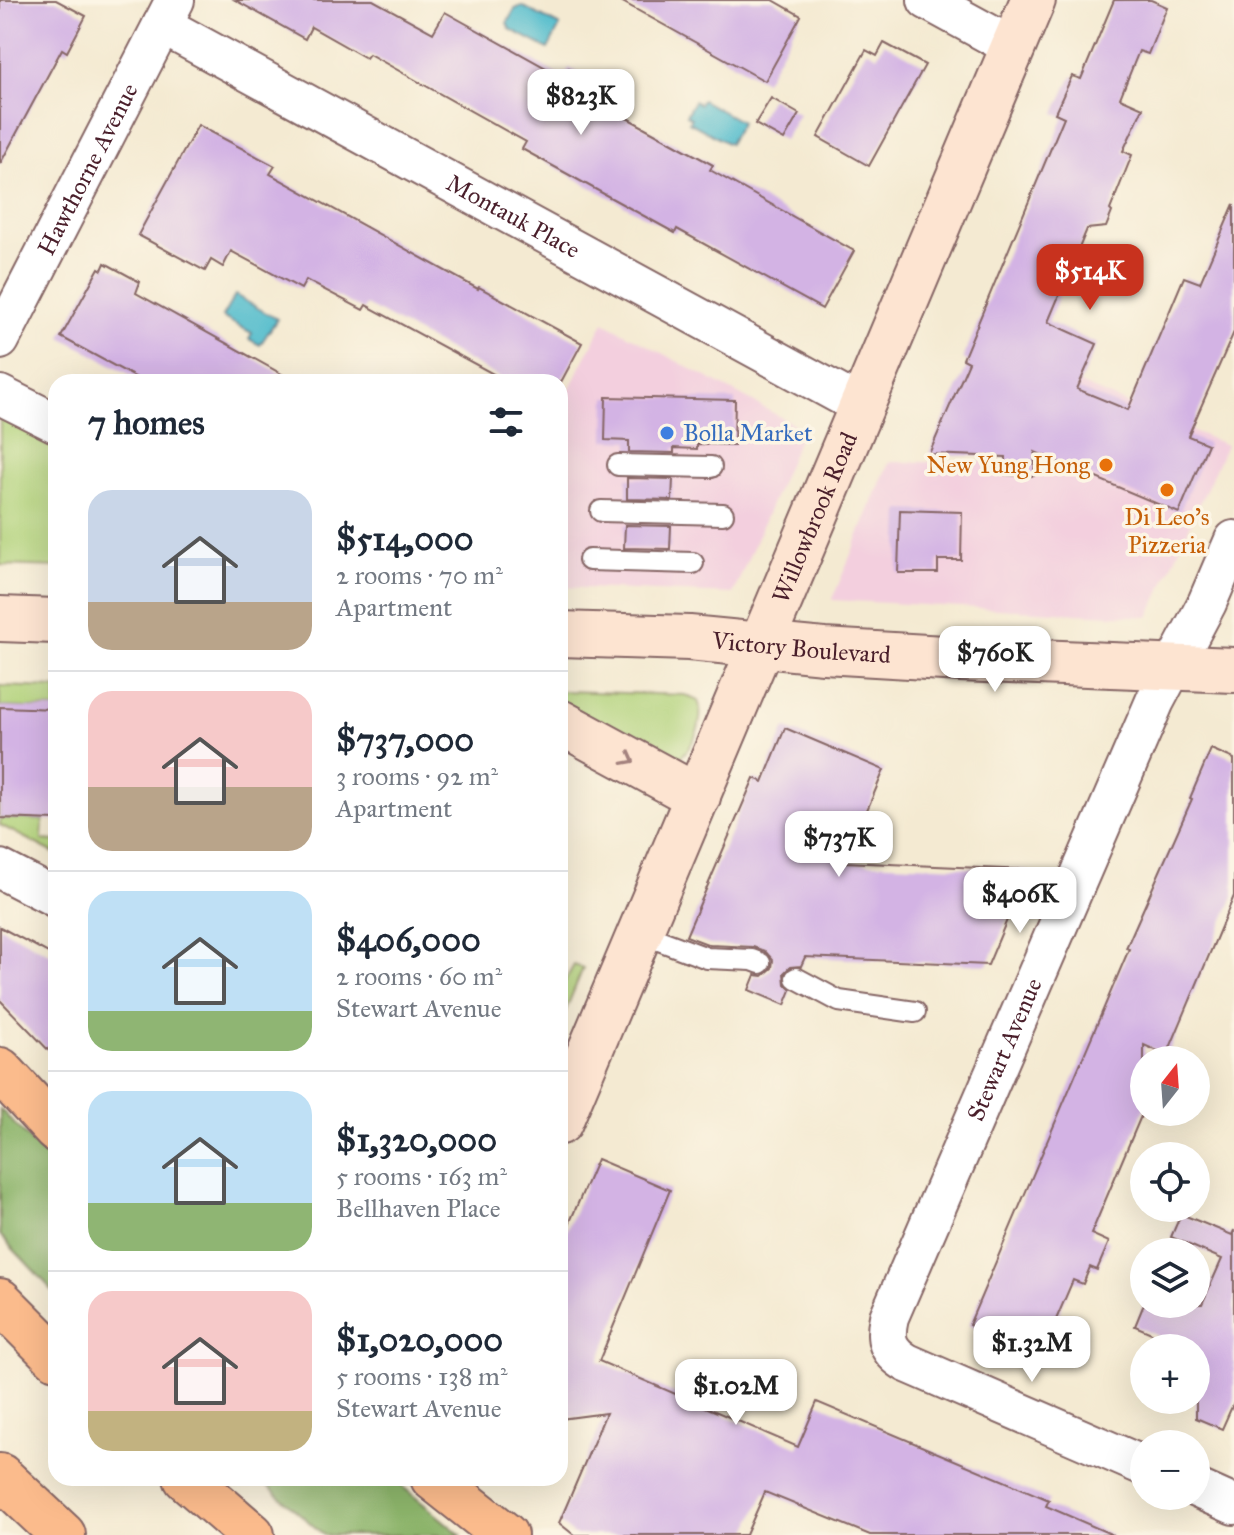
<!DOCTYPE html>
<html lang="en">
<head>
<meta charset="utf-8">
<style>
	body { margin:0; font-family:"IM FELL Great Primer",serif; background:#f6f6f7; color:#1f2937; height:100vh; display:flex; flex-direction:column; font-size:30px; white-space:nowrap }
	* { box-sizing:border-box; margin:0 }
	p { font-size:26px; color:#747a83 }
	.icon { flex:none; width:44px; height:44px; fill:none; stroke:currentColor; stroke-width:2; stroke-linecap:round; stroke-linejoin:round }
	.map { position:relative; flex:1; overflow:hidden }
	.details { position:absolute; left:48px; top:374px; width:520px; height:1112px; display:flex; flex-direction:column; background:#fff; border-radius:24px; box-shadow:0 8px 32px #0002 }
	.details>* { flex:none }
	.needle { width:52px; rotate:17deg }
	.tools { position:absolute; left:1130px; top:1046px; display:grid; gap:16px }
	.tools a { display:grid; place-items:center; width:80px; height:80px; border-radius:50%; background:#fff; box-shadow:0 8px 32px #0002; font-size:40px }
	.price { position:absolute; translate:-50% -68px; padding:0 18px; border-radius:16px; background:#fff; color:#222; font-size:26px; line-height:52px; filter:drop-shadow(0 2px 4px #0008) }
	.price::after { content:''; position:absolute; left:50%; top:48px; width:24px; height:18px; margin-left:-12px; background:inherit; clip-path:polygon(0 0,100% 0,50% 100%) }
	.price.active { background:#c8321e; color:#fff }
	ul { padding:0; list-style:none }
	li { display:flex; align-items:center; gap:24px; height:200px; padding:0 40px }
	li+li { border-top:2px solid #e0e1e3 }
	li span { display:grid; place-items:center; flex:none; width:224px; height:160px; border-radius:24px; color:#555 }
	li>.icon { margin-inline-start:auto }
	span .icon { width:96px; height:96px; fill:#fffc; stroke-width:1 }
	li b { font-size:34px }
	h2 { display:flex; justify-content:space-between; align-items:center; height:96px; padding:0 40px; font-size:34px }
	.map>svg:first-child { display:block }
	.built { fill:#f3cfde }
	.green { fill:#b1d27a; stroke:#7e7852; stroke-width:2 }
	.forest { fill:#8cb46a; stroke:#6b6a4a; stroke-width:2 }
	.water { fill:#50bbcc; stroke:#4d6d7c; stroke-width:2 }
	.building { fill:#d3b3e4 }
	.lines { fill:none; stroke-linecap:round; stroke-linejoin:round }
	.lane-casing { stroke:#866665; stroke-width:24 }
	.street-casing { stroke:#866665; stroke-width:42 }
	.secondary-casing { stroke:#866665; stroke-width:48 }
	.primary-casing { stroke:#866665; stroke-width:48 }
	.highway-casing { stroke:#866665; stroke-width:48 }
	.lane { stroke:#fff; stroke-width:20 }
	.street { stroke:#fff; stroke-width:38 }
	.secondary { stroke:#fde4d1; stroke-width:44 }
	.primary { stroke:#fbbb8c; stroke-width:44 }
	.highway { stroke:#fbbb8c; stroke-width:44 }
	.oneway { stroke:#a4827e }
	.shop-dot { fill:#3f7fe0; stroke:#fcf5e5; stroke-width:3 }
	.food-dot { fill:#e8710a; stroke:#fcf5e5; stroke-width:3 }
	.labels { text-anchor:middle; stroke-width:7; stroke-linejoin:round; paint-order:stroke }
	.street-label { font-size:24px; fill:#4a1f2b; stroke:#fcf5e5 }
	.shop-label { font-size:24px; fill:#366cbe; stroke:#fcf5e5; text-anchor:start }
	.food-label { font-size:24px; fill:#c56008; stroke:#fcf5e5; text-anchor:end }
</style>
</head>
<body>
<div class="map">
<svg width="1234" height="1535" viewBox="0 0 1234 1535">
	<rect width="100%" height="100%" fill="#fcf5e5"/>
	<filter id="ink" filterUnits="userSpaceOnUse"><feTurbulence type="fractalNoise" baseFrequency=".0125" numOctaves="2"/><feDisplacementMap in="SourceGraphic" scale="16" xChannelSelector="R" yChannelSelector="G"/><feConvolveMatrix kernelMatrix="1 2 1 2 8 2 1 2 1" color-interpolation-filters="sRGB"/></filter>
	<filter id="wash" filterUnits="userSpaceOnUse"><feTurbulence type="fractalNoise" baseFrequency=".006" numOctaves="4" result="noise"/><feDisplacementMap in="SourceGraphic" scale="32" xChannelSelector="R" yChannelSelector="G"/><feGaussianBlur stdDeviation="1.8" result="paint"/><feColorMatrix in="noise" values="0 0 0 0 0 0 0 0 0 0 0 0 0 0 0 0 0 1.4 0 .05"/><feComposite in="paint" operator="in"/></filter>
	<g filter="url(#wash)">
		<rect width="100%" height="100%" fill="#f4ead2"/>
		<g class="built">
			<path d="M604,322L803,429L733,594L560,587V407Z"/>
			<path d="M1077,383L1226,445L1149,617L832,600L889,462H1045Z"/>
		</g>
		<g class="green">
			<path d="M0,415L56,446V567L0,565Z"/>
			<path d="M0,686L56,688V709L0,707Z"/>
			<path d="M563,691L685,695L698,701C707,720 690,758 670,762L560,704V692Z"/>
			<path d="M0,797V818L43,820L42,840L56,841V854L0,825Z"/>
			<path d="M574,965L583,968L560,1024V990Z"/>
		</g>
		<g class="forest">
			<path d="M0,1109L56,1167V1294L0,1235Z"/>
			<path d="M259,1478H392L461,1535H324Z"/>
		</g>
		<g class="water">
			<path d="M522,6L560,26L548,49L510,29L507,23L515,9Z"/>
			<path d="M702,100L741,122L729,144L689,122L691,118L686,115L694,101L699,104Z"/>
			<path d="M235,295L277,319L260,345L249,339L252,333L222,317Z"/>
		</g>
		<g id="blocks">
			<g class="building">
				<path d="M0,0H56L86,16L67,52L62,49L0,164Z"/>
				<path d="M235,0H373L433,33L445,12L564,78L569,68L602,86L594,100L713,165L710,170L854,251L822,309L677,229L675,233L522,149L526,142L369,54L366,58L311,27L305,39Z"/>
				<path d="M619,0H773L801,16L765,81Z"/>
				<path d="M1114,0H1151L1167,7L1148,54L1139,51L1120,98L1143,108L1123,151L1132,155L1110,210L1112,212L1106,227L1087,229L1048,322L1097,344L1077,389L1128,410L1184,277L1200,283L1234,204V332L1188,436L1208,444L1179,513L1035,452L1034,476L1006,475V457L929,454L969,362L963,359L1064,117L1055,113L1072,76L1081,79Z"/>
				<path d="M884,43L925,65L869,166L818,137L866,50L877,56Z"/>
				<path d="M771,98L799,114L784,140L755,124Z"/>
				<path d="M198,125L275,166L270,174L478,289L479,287L582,343L561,382H508L366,305L363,310L306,280L301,289L231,251L223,267L211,260L205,271L138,235Z"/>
				<path d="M105,263L140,282L136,293L296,382H144L61,337L99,268L102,270Z"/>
				<path d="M606,397L735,400L734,445L697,444V449L674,448V453L629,452V441L605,440Z"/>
				<path d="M627,478L673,479L672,500L627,499Z"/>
				<path d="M900,510L962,512L961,560H938V573H898Z"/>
				<path d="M625,525L671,526L670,549L624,548Z"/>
				<path d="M0,707L56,709V820L0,818Z"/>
				<path d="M785,728L884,770L845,862L1028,870L988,965L805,957L801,966L790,967L784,973L785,984L791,990L785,1005L749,990L755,975L763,976L772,968L773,960L765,951L753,947L710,945L686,936L754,778L763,782Z"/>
				<path d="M1211,749L1234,759V896L1167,1055L1144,1045V1109L1091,1234L1109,1242L1097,1270L1090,1267L1083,1284L1073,1280L1040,1357L969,1325L1129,949L1126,948L1192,799L1190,798Z"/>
				<path d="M0,927L56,957V1058L0,1000Z"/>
				<path d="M597,1159L670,1190L599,1361L798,1447L817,1402L1049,1500L1046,1506L1113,1535H870L765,1492L746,1535H574L559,1523L606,1413L560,1419V1245Z"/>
				<path d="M1181,1214L1232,1235L1234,1230V1402L1222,1429L1196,1418V1348H1186L1135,1326L1144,1304H1202L1222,1259L1171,1237Z"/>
			</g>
		</g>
	</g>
	<g filter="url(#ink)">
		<use href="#blocks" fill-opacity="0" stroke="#866665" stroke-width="2"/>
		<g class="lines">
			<defs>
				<g id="lane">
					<path d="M618,465L711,467"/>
					<path d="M601,511L723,514"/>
					<path d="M589,560L693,563"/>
					<path d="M640,933L707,958L752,960L760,963"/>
					<path d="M796,978L839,1001L915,1012"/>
				</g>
				<g id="street">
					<path d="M927,0L1013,47"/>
					<path id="s1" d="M162,25L863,407"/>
					<path id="s2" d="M0,340L175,0"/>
					<path d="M0,395L56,423"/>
					<path d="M0,869L56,898"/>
					<path id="s3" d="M1144,1466L907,1363C887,1351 884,1339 889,1317L1155,701L1207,603L1234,540"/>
					<path d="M1196,1488L1234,1505"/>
				</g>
				<g id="secondary">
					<path d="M0,619L56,621"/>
					<path id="s4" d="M560,634L689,638L824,651L961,659L1234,670"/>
					<path d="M560,722L698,797"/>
					<path id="s5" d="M560,1122L1033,0"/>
				</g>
				<g id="primary">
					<path d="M0,1070L56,1130"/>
					<path d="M433,1478L505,1535"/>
				</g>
				<g id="highway">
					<path d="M0,1301L56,1357"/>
					<path d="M0,1476L63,1535"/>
					<path d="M186,1478L252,1535"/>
				</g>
			</defs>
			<use href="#lane" class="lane-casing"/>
			<use href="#street" class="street-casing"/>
			<use href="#secondary" class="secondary-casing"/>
			<use href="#primary" class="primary-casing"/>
			<use href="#highway" class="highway-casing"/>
			<use href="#lane" class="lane"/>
			<use href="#street" class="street"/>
			<use href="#secondary" class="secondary"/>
			<use href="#primary" class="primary"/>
			<use href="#highway" class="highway"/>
		</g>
		<defs><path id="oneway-chevron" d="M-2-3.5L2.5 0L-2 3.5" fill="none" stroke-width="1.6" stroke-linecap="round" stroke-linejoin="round" transform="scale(2)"/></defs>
		<use class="oneway" href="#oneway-chevron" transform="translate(629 759) rotate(28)"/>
	</g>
	<circle class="shop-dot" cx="667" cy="433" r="8"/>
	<g class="food-dot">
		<circle cx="1106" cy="465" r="8"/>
		<circle cx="1167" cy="490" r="8"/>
	</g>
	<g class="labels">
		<g class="street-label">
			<text dy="8" stroke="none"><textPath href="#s2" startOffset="192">Hawthorne Avenue</textPath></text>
			<text dy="8" stroke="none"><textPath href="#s1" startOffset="400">Montauk Place</textPath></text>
			<text dy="8" stroke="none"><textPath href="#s5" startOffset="656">Willowbrook Road</textPath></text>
			<text dy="8" stroke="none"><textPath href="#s4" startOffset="242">Victory Boulevard</textPath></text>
			<text dy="8" stroke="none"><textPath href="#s3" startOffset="604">Stewart Avenue</textPath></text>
		</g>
		<g class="shop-label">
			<text x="683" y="441">Bolla Market</text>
		</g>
		<g class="food-label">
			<text x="1090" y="473">New Yung Hong</text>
			<text x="1167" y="525" text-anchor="middle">Di Leo's<tspan x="1167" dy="28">Pizzeria</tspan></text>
		</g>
	</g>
</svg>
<div class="tools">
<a><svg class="needle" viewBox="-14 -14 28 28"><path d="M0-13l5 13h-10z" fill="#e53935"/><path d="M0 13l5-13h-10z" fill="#747a83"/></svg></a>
<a><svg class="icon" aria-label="locate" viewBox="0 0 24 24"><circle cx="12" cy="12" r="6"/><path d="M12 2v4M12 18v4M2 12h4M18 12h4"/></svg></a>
<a><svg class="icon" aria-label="layers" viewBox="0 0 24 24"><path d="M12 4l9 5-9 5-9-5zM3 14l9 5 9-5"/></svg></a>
<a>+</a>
<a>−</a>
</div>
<b class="price" style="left:581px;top:137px">$823K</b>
<b class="price active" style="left:1090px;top:312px">$514K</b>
<b class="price" style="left:995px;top:694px">$760K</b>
<b class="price" style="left:839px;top:879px">$737K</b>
<b class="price" style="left:1020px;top:935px">$406K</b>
<b class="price" style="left:1032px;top:1384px">$1.32M</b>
<b class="price" style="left:736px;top:1427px">$1.02M</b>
<section class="details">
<h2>7 homes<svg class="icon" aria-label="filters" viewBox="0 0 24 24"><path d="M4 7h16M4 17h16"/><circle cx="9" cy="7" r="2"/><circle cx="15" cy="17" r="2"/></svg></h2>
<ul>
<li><span style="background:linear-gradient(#c9d6e8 70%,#b9a48a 0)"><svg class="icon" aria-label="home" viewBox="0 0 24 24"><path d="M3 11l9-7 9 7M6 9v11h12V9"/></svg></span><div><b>$514,000</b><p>2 rooms · 70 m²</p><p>Apartment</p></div></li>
<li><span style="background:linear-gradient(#f6c9c9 60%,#b9a48a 0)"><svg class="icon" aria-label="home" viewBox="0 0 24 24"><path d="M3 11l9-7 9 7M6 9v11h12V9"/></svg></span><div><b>$737,000</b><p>3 rooms · 92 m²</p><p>Apartment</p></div></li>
<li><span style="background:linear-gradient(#bfe0f5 75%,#8fb573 0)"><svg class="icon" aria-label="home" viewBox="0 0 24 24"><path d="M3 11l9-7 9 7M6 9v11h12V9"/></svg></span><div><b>$406,000</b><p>2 rooms · 60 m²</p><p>Stewart Avenue</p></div></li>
<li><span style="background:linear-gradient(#bfe0f5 70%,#8fb573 0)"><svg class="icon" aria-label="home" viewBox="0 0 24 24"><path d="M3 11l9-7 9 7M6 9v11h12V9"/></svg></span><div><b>$1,320,000</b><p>5 rooms · 163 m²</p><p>Bellhaven Place</p></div></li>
<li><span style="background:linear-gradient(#f6c9c9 75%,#c2b280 0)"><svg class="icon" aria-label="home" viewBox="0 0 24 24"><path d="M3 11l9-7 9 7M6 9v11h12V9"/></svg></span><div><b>$1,020,000</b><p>5 rooms · 138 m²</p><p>Stewart Avenue</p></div></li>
</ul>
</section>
</div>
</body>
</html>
